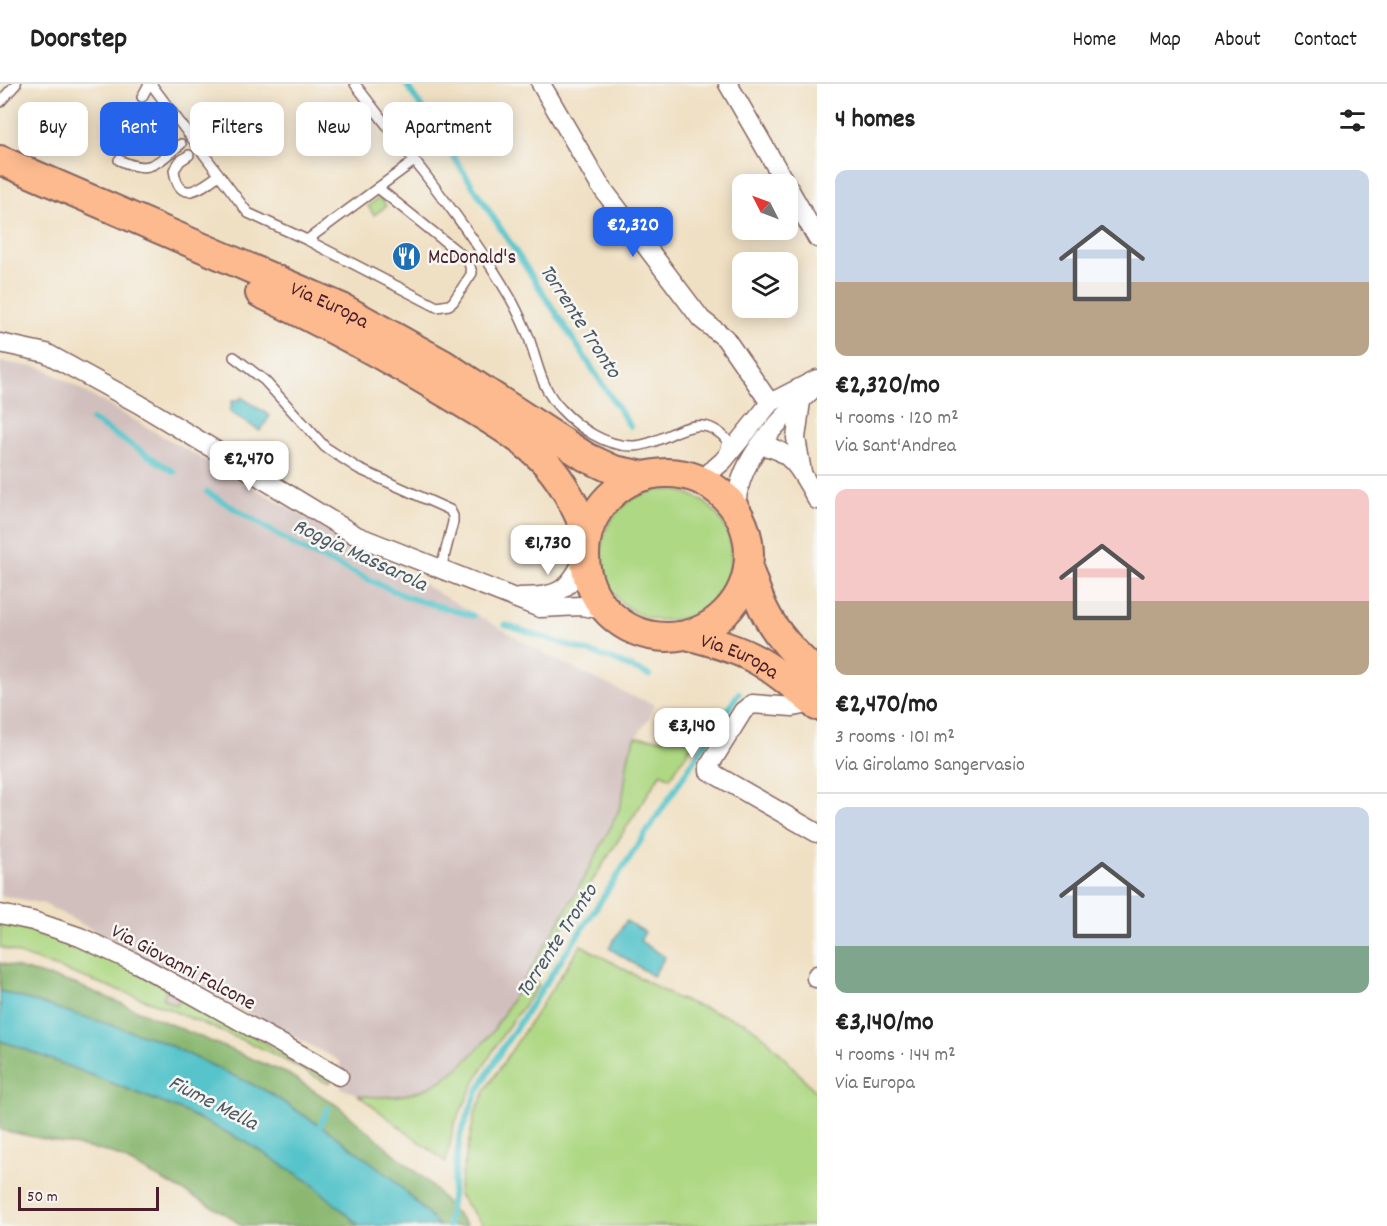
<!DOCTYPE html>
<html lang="en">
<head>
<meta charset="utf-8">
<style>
	body { margin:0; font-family:Dekko,sans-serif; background:#f6f6f6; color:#222; height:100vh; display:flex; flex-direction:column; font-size:22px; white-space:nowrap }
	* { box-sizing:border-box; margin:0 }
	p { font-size:20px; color:#767676 }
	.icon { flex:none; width:33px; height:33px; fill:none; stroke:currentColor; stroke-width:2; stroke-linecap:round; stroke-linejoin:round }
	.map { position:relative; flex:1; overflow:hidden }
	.details { display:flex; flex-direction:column; background:#fff; width:570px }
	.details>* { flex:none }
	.top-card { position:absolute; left:18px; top:18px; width:570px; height:54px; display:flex; gap:12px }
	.needle { width:39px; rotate:312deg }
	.tools { position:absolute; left:732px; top:90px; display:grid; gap:12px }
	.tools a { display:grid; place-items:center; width:66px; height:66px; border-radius:12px; background:#fff; box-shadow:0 3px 15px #0003; font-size:30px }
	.scale { position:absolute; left:18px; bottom:15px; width:141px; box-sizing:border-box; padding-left:6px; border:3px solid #4a1f2b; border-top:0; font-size:16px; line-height:21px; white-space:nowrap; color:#4a1f2b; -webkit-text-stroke:4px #f6f6f2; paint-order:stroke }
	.price { position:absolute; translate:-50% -51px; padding:0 14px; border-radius:12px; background:#fff; color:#222; font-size:20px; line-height:39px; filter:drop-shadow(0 2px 3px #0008) }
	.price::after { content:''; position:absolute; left:50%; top:36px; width:18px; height:14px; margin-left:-9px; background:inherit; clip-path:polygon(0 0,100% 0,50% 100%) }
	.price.selected { background:#2563eb; color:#fff }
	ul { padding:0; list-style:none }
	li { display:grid; align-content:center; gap:12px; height:318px; padding:0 18px }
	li+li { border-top:2px solid #e0e0e0 }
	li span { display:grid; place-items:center; height:186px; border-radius:12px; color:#555 }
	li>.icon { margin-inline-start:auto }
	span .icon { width:108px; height:108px; fill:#fffc; stroke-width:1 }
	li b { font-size:26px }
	h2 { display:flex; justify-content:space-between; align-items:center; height:72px; padding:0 18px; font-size:26px }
	.chip { padding:0 21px; border-radius:12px; background:#fff; box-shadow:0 3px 15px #0003; font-size:21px; line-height:54px }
	.chip.selected { background:#2563eb; color:#fff }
	header { display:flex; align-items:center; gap:36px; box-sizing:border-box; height:84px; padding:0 30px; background:#fff; border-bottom:2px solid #e0e0e0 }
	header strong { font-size:28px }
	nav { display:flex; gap:33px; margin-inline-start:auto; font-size:21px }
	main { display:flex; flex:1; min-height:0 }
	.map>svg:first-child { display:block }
	.industrial { fill:#d1bfbd }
	.green { fill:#aed883; stroke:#7c7c57; stroke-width:1.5; fill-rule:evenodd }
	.forest { fill:#8ab871; stroke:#6a6c4e; stroke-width:1.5 }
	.water { fill:#56c4ca; stroke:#50727a; stroke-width:1.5 }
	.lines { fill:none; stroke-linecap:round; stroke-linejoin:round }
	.stream { stroke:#56c4ca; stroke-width:6 }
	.lane-casing { stroke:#846360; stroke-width:12 }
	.street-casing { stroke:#846360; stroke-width:21 }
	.primary-casing { stroke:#846360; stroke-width:32 }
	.lane { stroke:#fff; stroke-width:9 }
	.street { stroke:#fff; stroke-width:18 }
	.primary { stroke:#fcba8e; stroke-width:28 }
	.labels { text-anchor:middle; stroke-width:5; stroke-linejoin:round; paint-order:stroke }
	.poi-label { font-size:21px; fill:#4a1f2b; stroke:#f6f6f2; text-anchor:start }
	.street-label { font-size:21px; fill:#4a1f2b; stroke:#f6f6f2 }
	.water-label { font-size:22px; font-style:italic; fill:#4e5963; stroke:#f6f6f2 }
</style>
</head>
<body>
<header>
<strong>Doorstep</strong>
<nav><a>Home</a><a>Map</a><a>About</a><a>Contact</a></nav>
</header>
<main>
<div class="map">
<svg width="817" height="1142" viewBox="0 0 817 1142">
	<rect width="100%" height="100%" fill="#f6f6f2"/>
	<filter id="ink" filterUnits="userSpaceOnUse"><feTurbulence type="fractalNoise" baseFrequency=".0167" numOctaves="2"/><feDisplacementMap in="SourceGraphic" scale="12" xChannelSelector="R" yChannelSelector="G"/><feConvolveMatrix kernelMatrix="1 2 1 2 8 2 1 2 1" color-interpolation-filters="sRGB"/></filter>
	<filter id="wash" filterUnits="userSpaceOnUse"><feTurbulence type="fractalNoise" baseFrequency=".008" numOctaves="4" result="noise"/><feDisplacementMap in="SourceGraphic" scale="24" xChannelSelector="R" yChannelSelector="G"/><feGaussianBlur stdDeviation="1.35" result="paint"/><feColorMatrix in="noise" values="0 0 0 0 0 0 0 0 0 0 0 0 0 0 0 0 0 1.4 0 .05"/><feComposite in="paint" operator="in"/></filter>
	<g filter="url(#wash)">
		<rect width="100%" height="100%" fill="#f0e0c3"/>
		<g class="industrial">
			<path d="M0,278L43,284L556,576L632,612L654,620L650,632L631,661L627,676L623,717L604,758L574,811L493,947L475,969L437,1000L406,1012L379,1014L358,1011L341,1004L340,977L44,820L0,811Z"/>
			<path d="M166,906L180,912L177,921L163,915Z"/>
		</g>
		<g class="green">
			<path d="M380,113L386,122L374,131L368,122Z"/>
			<circle cx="666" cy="471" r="65"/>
			<path d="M636,653L695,657L670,694L661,689L530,895L539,901L505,947L478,992L454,1041L446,1078L358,1011C421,1021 456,993 493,947C536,875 582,804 618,728C629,704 622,676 636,653Z"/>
			<path d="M0,839L37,847L121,878L332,997L327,999L266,966L154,919L0,863ZM166,906L180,912L177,921L163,915Z"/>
			<path d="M581,861L676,914L746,939L767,955L817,1009V1142H484L458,1110L475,1029L486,1005Z"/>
		</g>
		<g class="forest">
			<path d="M0,879L75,900L288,990L338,1022L428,1098L467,1142H439L392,1094L330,1048L266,1007L156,955L0,907Z"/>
			<path d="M0,957L14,961L181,1026L246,1058L310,1098L360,1142H242L226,1130L112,1069L0,1046Z"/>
		</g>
		<g class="water">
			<path d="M241,313L270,332L260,347L230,328L232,317L239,316Z"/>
			<path d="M626,837L645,848L640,857L665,873L653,892L609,864Z"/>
			<path d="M0,907L156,955L266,1007L330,1048L392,1094L439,1142H360L310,1098L246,1058L181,1026L14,961L0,957Z"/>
		</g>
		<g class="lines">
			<g class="stream">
				<path d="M406,0L630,342"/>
				<path d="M92,336L174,388"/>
				<path d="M207,408L300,464L407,513L473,532"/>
				<path d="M505,541L611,575L649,591"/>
				<path d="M317,1048L328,1024"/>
				<path d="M448,1142L460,1051L477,1008L504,962L739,609"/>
			</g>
		</g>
	</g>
	<g filter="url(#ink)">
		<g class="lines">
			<defs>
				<g id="lane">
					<path d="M151,0L248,129L307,156L413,78"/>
					<path d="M355,0C407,69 464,135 508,210C516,223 522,237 528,251C537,277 541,305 561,325C579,344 605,362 632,362C667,362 696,320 728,357L725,368"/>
					<path d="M142,13L149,0"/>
					<path d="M0,18L16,0"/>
					<path d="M189,71L180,77L174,86C179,122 201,104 219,91"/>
					<path d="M119,76C151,91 156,79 181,60"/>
					<path d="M307,156L437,223L449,221L453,218L472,189L468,176L378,104"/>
					<path d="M234,273L264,296L325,363L359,385L450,426L453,432V438L441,485"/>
				</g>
				<g id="street">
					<path d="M541,0L599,100L701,235L725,254L770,319"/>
					<path d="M728,0L786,100"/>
					<path d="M788,103L817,154"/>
					<path d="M0,259L46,269L139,320L357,452L540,524L581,522L605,526"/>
					<path d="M801,317L796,354L802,388"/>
					<path d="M760,362C791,363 804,392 817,416"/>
					<path d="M701,396L723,377L770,319L817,295"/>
					<path d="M736,427C736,373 781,336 817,301"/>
					<path d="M519,513C558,512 566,510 584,475"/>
					<path d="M813,619L793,623L752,620L743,627L709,682V687L817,749"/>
					<path d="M0,830L33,837L80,853L138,880L339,992"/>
					<path d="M816,894L817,891"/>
				</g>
				<g id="primary">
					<path id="s1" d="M0,76L342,224L443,280L586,373L614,386L644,392"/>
					<path d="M260,209C326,240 390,275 453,313C485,333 520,351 546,379C565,400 576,424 587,449"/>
					<circle cx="667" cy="471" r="82"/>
					<path d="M748,484C753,497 757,511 763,524C775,550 796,571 817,590"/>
					<path id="s2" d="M687,551C708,557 729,562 749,572C774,584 796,604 817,622"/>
				</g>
			</defs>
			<use href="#lane" class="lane-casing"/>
			<use href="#street" class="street-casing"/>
			<use href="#primary" class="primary-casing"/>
			<use href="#lane" class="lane"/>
			<use href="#street" class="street"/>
			<use href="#primary" class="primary"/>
		</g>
	</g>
	<defs>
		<symbol id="restaurant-disc" viewBox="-11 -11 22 22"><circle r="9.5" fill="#1f6fb2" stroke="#f6f6f2"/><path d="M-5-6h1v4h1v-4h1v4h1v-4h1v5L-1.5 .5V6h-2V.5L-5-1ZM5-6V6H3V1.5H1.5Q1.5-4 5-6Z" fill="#fff"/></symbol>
	</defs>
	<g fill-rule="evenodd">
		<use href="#restaurant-disc" x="390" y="156" width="33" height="33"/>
	</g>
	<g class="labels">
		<g class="poi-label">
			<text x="428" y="179">McDonald's</text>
		</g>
		<g class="street-label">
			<text dy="7" stroke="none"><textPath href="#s1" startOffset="360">Via Europa</textPath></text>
			<text dy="7" stroke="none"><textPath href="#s2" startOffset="57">Via Europa</textPath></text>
			<text transform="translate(184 882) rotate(28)" y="7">Via Giovanni Falcone</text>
		</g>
		<g class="water-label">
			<text transform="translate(582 236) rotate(57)" y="8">Torrente Tronto</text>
			<text transform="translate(361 469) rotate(25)" y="8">Roggia Massarola</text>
			<text transform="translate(555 856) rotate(-57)" y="8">Torrente Tronto</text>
			<text transform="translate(214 1017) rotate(27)" y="8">Fiume Mella</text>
		</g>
	</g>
</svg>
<div class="tools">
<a><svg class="needle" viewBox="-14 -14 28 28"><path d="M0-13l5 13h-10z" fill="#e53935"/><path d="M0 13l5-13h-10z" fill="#767676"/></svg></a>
<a><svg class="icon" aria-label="layers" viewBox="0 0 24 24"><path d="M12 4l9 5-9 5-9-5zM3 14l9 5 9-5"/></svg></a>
</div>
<div class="scale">50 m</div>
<b class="price selected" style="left:633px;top:174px">€2,320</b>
<b class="price" style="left:249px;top:408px">€2,470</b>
<b class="price" style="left:548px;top:492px">€1,730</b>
<b class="price" style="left:692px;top:675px">€3,140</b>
<div class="top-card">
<a class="chip">Buy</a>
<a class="chip selected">Rent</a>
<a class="chip">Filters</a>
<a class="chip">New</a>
<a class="chip">Apartment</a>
</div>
</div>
<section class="details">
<h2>4 homes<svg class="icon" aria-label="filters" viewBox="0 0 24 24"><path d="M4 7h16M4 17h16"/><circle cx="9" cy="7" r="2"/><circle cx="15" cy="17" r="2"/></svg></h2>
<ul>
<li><span style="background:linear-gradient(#c9d6e8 60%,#b9a48a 0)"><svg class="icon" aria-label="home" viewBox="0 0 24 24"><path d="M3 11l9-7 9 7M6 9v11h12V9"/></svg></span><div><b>€2,320/mo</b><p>4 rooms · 120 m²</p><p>Via Sant'Andrea</p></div></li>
<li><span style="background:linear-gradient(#f6c9c9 60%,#b9a48a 0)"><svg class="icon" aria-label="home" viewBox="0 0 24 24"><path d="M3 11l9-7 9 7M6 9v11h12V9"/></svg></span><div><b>€2,470/mo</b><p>3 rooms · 101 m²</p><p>Via Girolamo Sangervasio</p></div></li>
<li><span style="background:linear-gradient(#c9d6e8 75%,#7fa58c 0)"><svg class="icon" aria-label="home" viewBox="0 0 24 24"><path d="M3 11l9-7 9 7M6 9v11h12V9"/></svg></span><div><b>€3,140/mo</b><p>4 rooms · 144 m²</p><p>Via Europa</p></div></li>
</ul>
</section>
</main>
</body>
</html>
